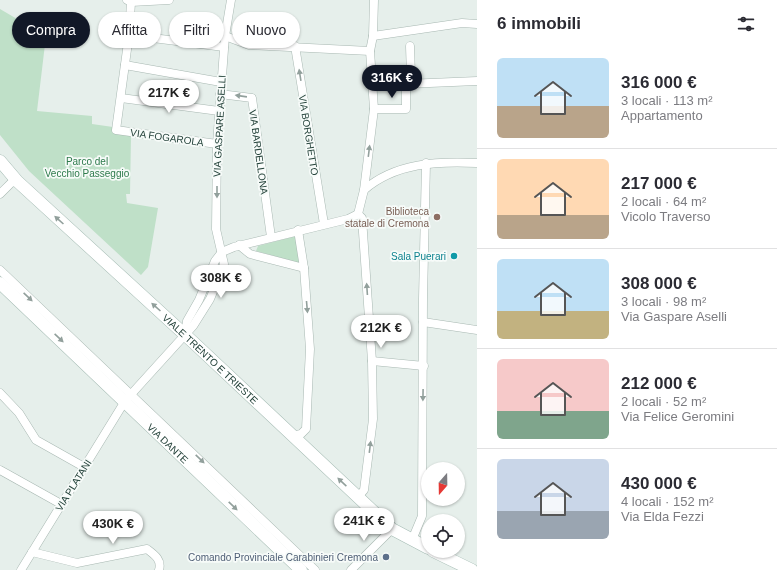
<!DOCTYPE html>
<html lang="it">
<head>
<meta charset="utf-8">
<style>
	body { margin:0; font-family:Helvetica,sans-serif; background:#f7f7f7; color:#2b2b33; height:100vh; display:flex; flex-direction:column; font-size:15px; white-space:nowrap }
	* { box-sizing:border-box; margin:0 }
	p { font-size:13px; color:#7c7c81 }
	.icon { flex:none; width:22px; height:22px; fill:none; stroke:currentColor; stroke-width:2; stroke-linecap:round; stroke-linejoin:round }
	.map { position:relative; flex:1; overflow:hidden }
	.drawer { display:flex; flex-direction:column; background:#fff; width:300px }
	.drawer>* { flex:none }
	.hud { position:absolute; left:12px; top:12px; width:380px; height:36px; display:flex; gap:8px }
	.needle { width:26px; rotate:200deg }
	.fabs { position:absolute; left:421px; top:462px; display:grid; gap:8px }
	.fabs a { display:grid; place-items:center; width:44px; height:44px; border-radius:50%; background:#fff; box-shadow:0 1px 3px #0004; font-size:20px }
	.price { position:absolute; translate:-50% -34px; padding:0 9px; border-radius:14px; background:#fff; color:#222; font-size:13px; line-height:26px; filter:drop-shadow(0 1px 2px #0008) }
	.price::after { content:''; position:absolute; left:50%; top:24px; width:12px; height:9px; margin-left:-6px; background:inherit; clip-path:polygon(0 0,100% 0,50% 100%) }
	.price.on { background:#111827; color:#fff }
	ul { padding:0; list-style:none }
	li { display:flex; align-items:center; gap:12px; height:100px; padding:0 20px }
	li+li { border-top:1px solid #e1e1e2 }
	li span { display:grid; place-items:center; flex:none; width:112px; height:80px; border-radius:6px; color:#555 }
	li>.icon { margin-inline-start:auto }
	span .icon { width:48px; height:48px; fill:#fffc; stroke-width:1 }
	li b { font-size:17px }
	h2 { display:flex; justify-content:space-between; align-items:center; height:48px; padding:0 20px; font-size:17px }
	.tag { padding:0 14px; border-radius:18px; background:#fff; box-shadow:0 1px 3px #0004; font-size:14px; line-height:36px }
	.tag.on { background:#111827; color:#fff }
	main { display:flex; flex:1; min-height:0 }
	.map>svg:first-child { display:block }
	.green { fill:#bfe0c8 }
	.lines { fill:none; stroke-linecap:round; stroke-linejoin:round }
	.street-casing { stroke:#a8b8b2; stroke-width:9 }
	.secondary-casing { stroke:#a4bbb3; stroke-width:13 }
	.street { stroke:#fff; stroke-width:8 }
	.secondary { stroke:#fff; stroke-width:12 }
	.oneway { fill:#92a09c }
	.education-dot { fill:#8d6e63; stroke:#f7fbf9; stroke-width:1.5 }
	.culture-dot { fill:#0f9aa8; stroke:#f7fbf9; stroke-width:1.5 }
	.service-dot { fill:#5c6f8a; stroke:#f7fbf9; stroke-width:1.5 }
	.labels { text-anchor:middle; stroke-width:3.5; stroke-linejoin:round; paint-order:stroke }
	.street-label { font-size:10px; fill:#24423a; stroke:#f7fbf9 }
	.park-label { font-size:10px; fill:#2d7a4b; stroke:#f7fbf9 }
	.education-label { font-size:10px; fill:#785e54; stroke:#f7fbf9; text-anchor:end }
	.culture-label { font-size:10px; fill:#0d838f; stroke:#f7fbf9; text-anchor:end }
	.service-label { font-size:10px; fill:#4e5e75; stroke:#f7fbf9; text-anchor:end }
</style>
</head>
<body>
<main>
<div class="map">
<svg width="477" height="570" viewBox="0 0 477 570">
	<rect width="100%" height="100%" fill="#e6efeb"/>
	<g class="green">
		<path d="M0,9L46,36L37,111L92,116V124L113,127L131,134L130,194H126L127,203L158,208L148,267L141,275L29,171L0,135Z"/>
		<path d="M296,236L300,263L256,251L258,246Z"/>
	</g>
	<g class="lines">
		<defs>
			<g id="street">
				<path d="M127,0L131,2L169,0"/>
				<path d="M131,2L129,35L116,130L217,144"/>
				<path d="M129,35L224,47"/>
				<path d="M225,36L249,45L370,51"/>
				<path d="M373,36L462,23L477,24"/>
				<path d="M295,46L324,224"/>
				<path d="M125,65L221,82"/>
				<path d="M406,84L477,81"/>
				<path d="M406,84L411,76L410,46"/>
				<path d="M220,94L252,98L271,237"/>
				<path d="M121,98L219,111"/>
				<path d="M374,109H406V84"/>
				<path d="M364,190C395,163 437,161 477,163"/>
				<path d="M0,194L11,183L17,181"/>
				<path d="M239,245L250,254L304,268"/>
				<path d="M0,270L315,570"/>
				<path d="M423,322L477,330"/>
				<path d="M185,334L187,321L199,300L215,261L222,252L234,247L348,219L358,214"/>
				<path d="M372,361L424,366"/>
				<path d="M0,393L19,413L36,440L84,467"/>
				<path d="M292,436L301,434L306,429L310,349L304,268L298,230"/>
				<path d="M0,470L61,504"/>
				<path d="M358,497L364,490L373,419L372,361L362,218L358,214L364,190L374,109L370,51L373,36L374,0"/>
				<path d="M412,540L422,516L423,299L426,163"/>
				<path d="M32,552L77,563L147,549C155,555 162,560 159,570"/>
				<path d="M21,570L125,401L193,326L210,299L217,282L224,264L216,229L217,144L225,36L231,0"/>
				<path d="M351,570L392,529"/>
			</g>
			<g id="secondary">
				<path id="s1" d="M0,161L17,181L194,343L392,529L428,548"/>
				<path id="s2" d="M0,283L301,570"/>
				<path d="M433,551L472,570"/>
			</g>
		</defs>
		<use href="#street" class="street-casing"/>
		<use href="#secondary" class="secondary-casing"/>
		<use href="#street" class="street"/>
		<use href="#secondary" class="secondary"/>
	</g>
	<defs><path id="oneway-solid" d="M-6-.8H1V-3.2L6.5 0L1 3.2V.8H-6Z"/></defs>
	<g class="oneway">
		<use href="#oneway-solid" transform="translate(300 75) rotate(-99)"/>
		<use href="#oneway-solid" transform="translate(241 96) rotate(-172)"/>
		<use href="#oneway-solid" transform="translate(369 151) rotate(-83)"/>
		<use href="#oneway-solid" transform="translate(217 192) rotate(90)"/>
		<use href="#oneway-solid" transform="translate(59 220) rotate(-138)"/>
		<use href="#oneway-solid" transform="translate(367 289) rotate(-94)"/>
		<use href="#oneway-solid" transform="translate(28 297) rotate(43)"/>
		<use href="#oneway-solid" transform="translate(156 307) rotate(-138)"/>
		<use href="#oneway-solid" transform="translate(307 307) rotate(85)"/>
		<use href="#oneway-solid" transform="translate(59 338) rotate(43)"/>
		<use href="#oneway-solid" transform="translate(423 395) rotate(91)"/>
		<use href="#oneway-solid" transform="translate(370 447) rotate(-83)"/>
		<use href="#oneway-solid" transform="translate(200 459) rotate(44)"/>
		<use href="#oneway-solid" transform="translate(342 482) rotate(-137)"/>
		<use href="#oneway-solid" transform="translate(233 506) rotate(44)"/>
	</g>
	<circle class="education-dot" cx="437" cy="217" r="4"/>
	<circle class="culture-dot" cx="454" cy="256" r="4"/>
	<circle class="service-dot" cx="386" cy="557" r="4"/>
	<g class="labels">
		<g class="street-label">
			<text transform="translate(219 126) rotate(-87)" y="4">VIA GASPARE ASELLI</text>
			<text transform="translate(309 135) rotate(81)" y="4">VIA BORGHETTO</text>
			<text transform="translate(167 137) rotate(8)" y="4">VIA FOGAROLA</text>
			<text transform="translate(259 152) rotate(82)" y="4">VIA BARDELLONA</text>
			<text dy="4" stroke="none"><textPath href="#s1" startOffset="289">VIALE TRENTO E TRIESTE</textPath></text>
			<text dy="4" stroke="none"><textPath href="#s2" startOffset="232">VIA DANTE</textPath></text>
			<text transform="translate(73 485) rotate(-58)" y="4">VIA PLATANI</text>
		</g>
		<g class="park-label">
			<text x="87" y="165">Parco del<tspan x="87" dy="12">Vecchio Passeggio</tspan></text>
		</g>
		<g class="education-label">
			<text x="429" y="215">Biblioteca<tspan x="429" dy="12">statale di Cremona</tspan></text>
		</g>
		<g class="culture-label">
			<text x="446" y="260">Sala Puerari</text>
		</g>
		<g class="service-label">
			<text x="378" y="561">Comando Provinciale Carabinieri Cremona</text>
		</g>
	</g>
</svg>
<div class="fabs">
<a><svg class="needle" viewBox="-14 -14 28 28"><path d="M0-13l5 13h-10z" fill="#e53935"/><path d="M0 13l5-13h-10z" fill="#7c7c81"/></svg></a>
<a><svg class="icon" aria-label="locate" viewBox="0 0 24 24"><circle cx="12" cy="12" r="6"/><path d="M12 2v4M12 18v4M2 12h4M18 12h4"/></svg></a>
</div>
<b class="price on" style="left:392px;top:99px">316K €</b>
<b class="price" style="left:169px;top:114px">217K €</b>
<b class="price" style="left:221px;top:299px">308K €</b>
<b class="price" style="left:381px;top:349px">212K €</b>
<b class="price" style="left:364px;top:542px">241K €</b>
<b class="price" style="left:113px;top:545px">430K €</b>
<div class="hud">
<a class="tag on">Compra</a>
<a class="tag">Affitta</a>
<a class="tag">Filtri</a>
<a class="tag">Nuovo</a>
</div>
</div>
<section class="drawer">
<h2>6 immobili<svg class="icon" aria-label="filters" viewBox="0 0 24 24"><path d="M4 7h16M4 17h16"/><circle cx="9" cy="7" r="2"/><circle cx="15" cy="17" r="2"/></svg></h2>
<ul>
<li><span style="background:linear-gradient(#bfe0f5 60%,#b9a48a 0)"><svg class="icon" aria-label="home" viewBox="0 0 24 24"><path d="M3 11l9-7 9 7M6 9v11h12V9"/></svg></span><div><b>316 000 €</b><p>3 locali · 113 m²</p><p>Appartamento</p></div></li>
<li><span style="background:linear-gradient(#ffd9b3 70%,#b9a48a 0)"><svg class="icon" aria-label="home" viewBox="0 0 24 24"><path d="M3 11l9-7 9 7M6 9v11h12V9"/></svg></span><div><b>217 000 €</b><p>2 locali · 64 m²</p><p>Vicolo Traverso</p></div></li>
<li><span style="background:linear-gradient(#bfe0f5 65%,#c2b280 0)"><svg class="icon" aria-label="home" viewBox="0 0 24 24"><path d="M3 11l9-7 9 7M6 9v11h12V9"/></svg></span><div><b>308 000 €</b><p>3 locali · 98 m²</p><p>Via Gaspare Aselli</p></div></li>
<li><span style="background:linear-gradient(#f6c9c9 65%,#7fa58c 0)"><svg class="icon" aria-label="home" viewBox="0 0 24 24"><path d="M3 11l9-7 9 7M6 9v11h12V9"/></svg></span><div><b>212 000 €</b><p>2 locali · 52 m²</p><p>Via Felice Geromini</p></div></li>
<li><span style="background:linear-gradient(#c9d6e8 65%,#9aa5b1 0)"><svg class="icon" aria-label="home" viewBox="0 0 24 24"><path d="M3 11l9-7 9 7M6 9v11h12V9"/></svg></span><div><b>430 000 €</b><p>4 locali · 152 m²</p><p>Via Elda Fezzi</p></div></li>
</ul>
</section>
</main>
</body>
</html>
